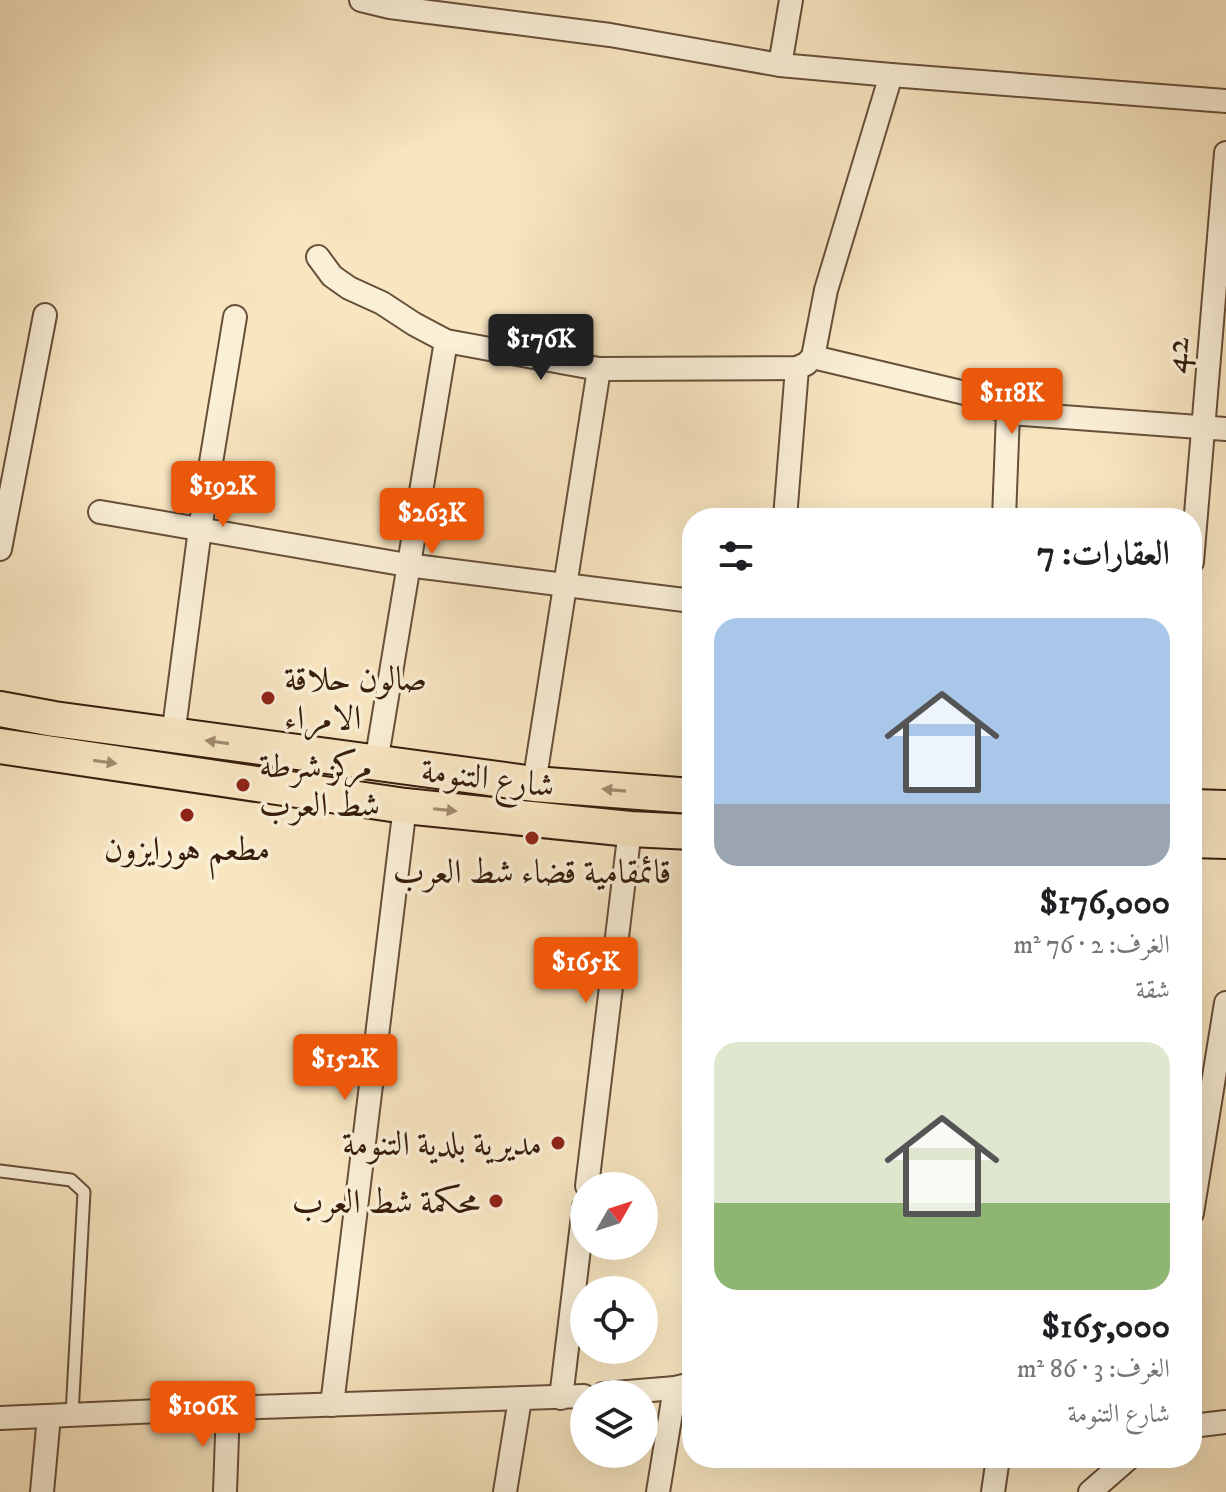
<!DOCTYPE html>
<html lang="ar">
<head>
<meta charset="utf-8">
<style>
	body { margin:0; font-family:"IM FELL DW Pica",Amiri,serif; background:#f2f2f2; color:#202124; direction:rtl; height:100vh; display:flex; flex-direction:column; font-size:30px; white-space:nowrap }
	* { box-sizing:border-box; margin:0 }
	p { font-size:26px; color:#757577 }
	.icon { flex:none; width:44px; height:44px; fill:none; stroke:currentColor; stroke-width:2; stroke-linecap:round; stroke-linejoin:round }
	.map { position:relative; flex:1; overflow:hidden; direction:ltr }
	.details { position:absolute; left:682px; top:508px; width:520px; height:960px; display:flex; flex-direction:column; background:#fff; border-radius:32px; box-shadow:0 8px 32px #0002; direction:rtl }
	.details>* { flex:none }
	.needle { width:52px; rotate:51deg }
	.tools { position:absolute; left:570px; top:1172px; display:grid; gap:16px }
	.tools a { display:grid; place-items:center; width:88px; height:88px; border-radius:50%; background:#fff; box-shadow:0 8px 32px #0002; font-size:40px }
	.price { position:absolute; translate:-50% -68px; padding:0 18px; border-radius:8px; background:#ea580c; color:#fff; font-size:26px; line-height:52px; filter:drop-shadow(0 2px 4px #0008) }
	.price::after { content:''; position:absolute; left:50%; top:48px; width:24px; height:18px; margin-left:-12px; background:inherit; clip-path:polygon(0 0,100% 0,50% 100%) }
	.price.selected { background:#222; color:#fff }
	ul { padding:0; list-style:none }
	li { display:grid; align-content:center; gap:16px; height:424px; padding:0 32px }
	li span { display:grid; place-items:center; height:248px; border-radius:24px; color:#555 }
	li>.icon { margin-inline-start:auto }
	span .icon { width:144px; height:144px; fill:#fffc; stroke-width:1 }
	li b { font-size:34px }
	h2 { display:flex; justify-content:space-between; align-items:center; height:96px; padding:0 32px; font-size:34px }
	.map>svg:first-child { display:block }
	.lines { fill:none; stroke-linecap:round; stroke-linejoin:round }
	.lane-casing { stroke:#674f39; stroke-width:15 }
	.street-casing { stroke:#674f39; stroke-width:26 }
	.primary-casing { stroke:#371d0c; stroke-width:38 }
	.lane { stroke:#faefd7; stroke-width:11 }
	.street { stroke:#faefd7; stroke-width:22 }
	.primary { stroke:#f8e6c1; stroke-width:34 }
	.oneway { fill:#a18c70 }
	.poi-dot { fill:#8f2418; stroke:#faefd7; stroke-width:3 }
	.labels { text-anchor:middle; stroke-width:7; stroke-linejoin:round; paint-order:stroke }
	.street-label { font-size:34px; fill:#371d0c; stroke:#faefd7 }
	.poi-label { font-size:34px; fill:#371d0c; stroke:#faefd7; text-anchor:start }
</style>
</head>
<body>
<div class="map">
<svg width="1226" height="1492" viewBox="0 0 1226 1492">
	<rect width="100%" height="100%" fill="#f8e6c1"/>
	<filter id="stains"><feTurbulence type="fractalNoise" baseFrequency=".0025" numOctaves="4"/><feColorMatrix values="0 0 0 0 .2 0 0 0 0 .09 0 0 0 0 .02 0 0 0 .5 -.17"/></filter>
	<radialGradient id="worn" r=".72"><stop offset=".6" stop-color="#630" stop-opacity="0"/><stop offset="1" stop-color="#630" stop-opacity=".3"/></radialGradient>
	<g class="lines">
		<defs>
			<path id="lane" d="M0,1171L71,1180L84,1192L72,1415"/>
			<g id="street">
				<path d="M361,0L390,7L610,35L780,65L891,75L1226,101"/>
				<path d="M780,65L791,0"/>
				<path d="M318,257L332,276L349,288L382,303L414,324L446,341L599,369L797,368L806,364L813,357L826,290L891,75"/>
				<path d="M813,357L965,393L1008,413L1226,429"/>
				<path d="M100,512L407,565L692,601"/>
				<path d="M785,518L797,368"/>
				<path d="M1004,518L1008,413"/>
				<path d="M0,549L45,315"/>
				<path d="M1192,562L1226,153"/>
				<path d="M173,736L200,529L235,317"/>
				<path d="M376,763L446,341"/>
				<path d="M534,784L599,369"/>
				<path d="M587,1186L630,829"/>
				<path d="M1192,1213L1226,1003"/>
				<path d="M603,1394L675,1388L692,1384"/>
				<path d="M561,1398L584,1207"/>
				<path d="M332,1405L405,806"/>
				<path d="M0,1418L228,1408L584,1396"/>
				<path d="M1192,1426L1226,1422"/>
				<path d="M42,1492L49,1416"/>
				<path d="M225,1492L228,1408"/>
				<path d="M505,1492L520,1399"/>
				<path d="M658,1492L675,1388"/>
				<path d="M993,1492L998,1458"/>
				<path d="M1090,1492L1129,1458"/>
			</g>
			<g id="primary">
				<path d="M0,709L54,719L534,784L692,796"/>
				<path d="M0,746L405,806L630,829L692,832"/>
				<path d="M1192,807L1226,808"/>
				<path d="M1192,840L1226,841"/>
			</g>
		</defs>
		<use href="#lane" class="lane-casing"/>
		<use href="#street" class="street-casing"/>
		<use href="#primary" class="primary-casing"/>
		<use href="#lane" class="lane"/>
		<use href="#street" class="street"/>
		<use href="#primary" class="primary"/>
	</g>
	<defs><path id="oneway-solid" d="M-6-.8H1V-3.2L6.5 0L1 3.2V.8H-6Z" transform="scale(2)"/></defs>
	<g class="oneway">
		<use href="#oneway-solid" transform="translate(217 742) rotate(-172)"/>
		<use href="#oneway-solid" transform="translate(105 762) rotate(8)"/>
		<use href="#oneway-solid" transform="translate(614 790) rotate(-175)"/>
		<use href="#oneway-solid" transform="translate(445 810) rotate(6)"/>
	</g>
	<g class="poi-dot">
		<circle cx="268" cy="698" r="8"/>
		<circle cx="243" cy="785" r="8"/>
		<circle cx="187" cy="815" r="8"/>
		<circle cx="532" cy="838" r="8"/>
		<circle cx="558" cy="1143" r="8"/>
		<circle cx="496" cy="1201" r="8"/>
	</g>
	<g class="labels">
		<g class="street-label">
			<text transform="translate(1175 355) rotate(-85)" y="12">42</text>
			<text transform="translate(488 777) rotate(7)" y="12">شارع التنومة</text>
		</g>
		<g class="poi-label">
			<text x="284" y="690">صالون حلاقة<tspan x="284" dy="39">الامراء</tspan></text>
			<text x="259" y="777">مركز شرطة<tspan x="259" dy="39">شط العرب</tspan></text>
			<text x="187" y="860" text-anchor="middle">مطعم هورايزون</text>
			<text x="532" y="883" text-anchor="middle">قائمقامية قضاء شط العرب</text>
			<text x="542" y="1155" text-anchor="end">مديرية بلدية التنومة</text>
			<text x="480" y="1213" text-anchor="end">محكمة شط العرب</text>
		</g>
	</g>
	<rect width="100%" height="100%" filter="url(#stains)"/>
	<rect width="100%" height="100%" fill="url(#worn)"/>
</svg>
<div class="tools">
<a><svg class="needle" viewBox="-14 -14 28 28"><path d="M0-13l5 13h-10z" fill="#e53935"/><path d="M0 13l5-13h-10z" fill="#757577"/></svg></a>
<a><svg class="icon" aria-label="locate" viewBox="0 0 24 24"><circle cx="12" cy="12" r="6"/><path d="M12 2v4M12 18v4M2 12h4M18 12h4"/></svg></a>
<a><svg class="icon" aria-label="layers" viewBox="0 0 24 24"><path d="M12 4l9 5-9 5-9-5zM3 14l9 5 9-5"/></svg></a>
</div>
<b class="price selected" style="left:541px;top:382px">$176K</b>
<b class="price" style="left:1012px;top:436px">$118K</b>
<b class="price" style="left:223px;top:529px">$192K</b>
<b class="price" style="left:432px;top:556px">$263K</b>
<b class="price" style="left:586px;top:1005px">$165K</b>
<b class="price" style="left:345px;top:1102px">$152K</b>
<b class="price" style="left:203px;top:1449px">$106K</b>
<section class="details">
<h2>العقارات: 7<svg class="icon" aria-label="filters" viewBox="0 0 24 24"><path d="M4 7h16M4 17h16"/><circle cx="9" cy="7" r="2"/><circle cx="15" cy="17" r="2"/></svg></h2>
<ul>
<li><span style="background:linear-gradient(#a9c7e8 75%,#9aa5b1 0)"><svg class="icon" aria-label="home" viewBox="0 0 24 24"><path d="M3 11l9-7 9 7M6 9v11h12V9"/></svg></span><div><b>$176,000</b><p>الغرف: 2 · 76 m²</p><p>شقة</p></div></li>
<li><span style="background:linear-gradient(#dfe7d0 65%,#8fb573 0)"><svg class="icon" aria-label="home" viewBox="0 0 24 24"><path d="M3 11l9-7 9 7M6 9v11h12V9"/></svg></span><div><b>$165,000</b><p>الغرف: 3 · 86 m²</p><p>شارع التنومة</p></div></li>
</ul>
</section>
</div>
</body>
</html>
